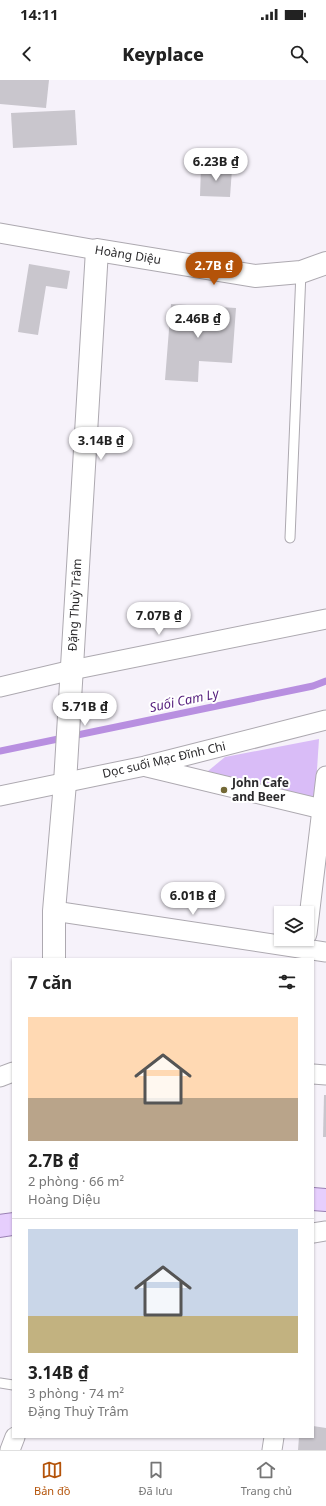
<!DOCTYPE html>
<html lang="vi">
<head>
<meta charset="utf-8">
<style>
	body { margin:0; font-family:"Noto Sans",sans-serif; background:#f2f2f2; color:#222; height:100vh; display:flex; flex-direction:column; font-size:15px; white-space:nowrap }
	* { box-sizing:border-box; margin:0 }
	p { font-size:13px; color:#767676 }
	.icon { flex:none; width:22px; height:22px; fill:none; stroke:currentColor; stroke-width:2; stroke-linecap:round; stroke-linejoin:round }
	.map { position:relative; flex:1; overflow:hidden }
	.sheet { position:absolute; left:12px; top:878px; width:302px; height:480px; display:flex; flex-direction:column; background:#fff; border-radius:0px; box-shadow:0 1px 3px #0004 }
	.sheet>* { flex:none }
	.buttons { position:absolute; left:274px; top:826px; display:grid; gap:8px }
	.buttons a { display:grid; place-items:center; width:40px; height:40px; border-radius:0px; background:#fff; box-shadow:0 1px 3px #0004; font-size:20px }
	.price { position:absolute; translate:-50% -34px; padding:0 9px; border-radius:14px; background:#fff; color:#222; font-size:13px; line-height:26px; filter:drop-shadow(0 1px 2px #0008) }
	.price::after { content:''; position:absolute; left:50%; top:24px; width:12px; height:9px; margin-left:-6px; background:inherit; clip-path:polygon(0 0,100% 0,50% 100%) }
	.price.current { background:#b45309; color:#fff }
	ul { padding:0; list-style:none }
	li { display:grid; align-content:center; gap:8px; height:212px; padding:0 16px }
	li+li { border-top:1px solid #e0e0e0 }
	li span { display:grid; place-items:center; height:124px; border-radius:0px; color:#555 }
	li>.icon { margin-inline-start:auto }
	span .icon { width:72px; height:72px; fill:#fffc; stroke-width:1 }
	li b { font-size:17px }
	h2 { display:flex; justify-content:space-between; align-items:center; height:48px; padding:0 16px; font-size:17px }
	.status { display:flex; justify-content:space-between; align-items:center; height:28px; padding:0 20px; background:#fff; direction:ltr }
	.status svg { height:11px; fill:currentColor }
	header { display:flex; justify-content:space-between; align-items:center; height:52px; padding:0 16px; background:#fff; font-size:18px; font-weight:800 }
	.menu { display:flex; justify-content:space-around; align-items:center; height:56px; border-top:1px solid #e0e0e0; background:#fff; font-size:11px; color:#767676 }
	.menu a { display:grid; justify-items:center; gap:2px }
	.menu .current { color:#b45309 }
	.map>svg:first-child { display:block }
	.green { fill:#d9bcf7 }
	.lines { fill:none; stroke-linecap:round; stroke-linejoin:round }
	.stream { stroke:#b88fe0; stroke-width:7 }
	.building { fill:#c9c6cd }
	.service-casing { stroke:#ada9b0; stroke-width:11 }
	.minor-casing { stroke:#ada9b0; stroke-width:21 }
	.tertiary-casing { stroke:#ada9b0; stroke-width:24 }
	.primary-casing { stroke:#9a80b3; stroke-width:24 }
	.service { stroke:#fff; stroke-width:9 }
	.minor { stroke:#fff; stroke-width:19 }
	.tertiary { stroke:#fff; stroke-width:22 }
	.primary { stroke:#e6cefd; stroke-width:22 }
	.poi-dot { fill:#736835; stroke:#fff; stroke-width:1.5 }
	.labels { text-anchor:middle; stroke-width:4; stroke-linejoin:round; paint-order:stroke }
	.street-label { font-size:12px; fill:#2b2a2c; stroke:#fff }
	.poi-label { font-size:12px; font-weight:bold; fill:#2b2a2c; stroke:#fff; text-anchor:start }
	.water-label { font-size:13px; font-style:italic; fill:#531c7b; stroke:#fff }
</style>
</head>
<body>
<div class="status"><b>14:11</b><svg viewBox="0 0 49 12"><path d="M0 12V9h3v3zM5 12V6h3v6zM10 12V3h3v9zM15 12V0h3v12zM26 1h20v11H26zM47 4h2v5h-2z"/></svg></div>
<header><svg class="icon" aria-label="back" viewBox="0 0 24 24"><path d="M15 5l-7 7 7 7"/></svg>Keyplace<svg class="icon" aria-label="search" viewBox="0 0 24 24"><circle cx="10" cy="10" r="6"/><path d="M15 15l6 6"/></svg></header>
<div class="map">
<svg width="326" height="1370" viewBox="0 0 326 1370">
	<rect width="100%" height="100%" fill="#f6f2fa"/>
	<path class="green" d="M319,659L315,720L202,696L225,677Z"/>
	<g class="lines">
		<path class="stream" d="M0,671L313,606L326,601"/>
	</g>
	<g class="building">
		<path d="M0,0H49L46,28L0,24Z"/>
		<path d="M75,30L77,65L13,68L11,33Z"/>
		<path d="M201,87L232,89L230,117L200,116Z"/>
		<path d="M29,184L70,191L67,209L46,206L38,255L18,252Z"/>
		<path d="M171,224L236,228L232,283L199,281L198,302L165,300Z"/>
		<path d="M324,1015H326V1057H323Z"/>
		<path d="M313,1346L326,1348V1370H298L299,1357H313Z"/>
	</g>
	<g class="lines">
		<defs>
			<g id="service">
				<path d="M290,458L301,192"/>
				<path d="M0,1303L13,1305"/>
			</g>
			<g id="minor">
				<path d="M0,153L97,170"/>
				<path d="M0,607L72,590L326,539"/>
				<path d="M147,687L326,730"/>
				<path d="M0,716L145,686L326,640"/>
				<path d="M54,831L326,872"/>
				<path d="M307,854L326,696"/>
				<path d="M313,994L326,995"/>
				<path d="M0,997L13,992"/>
				<path d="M313,1153L326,1151"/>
				<path d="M10,1370L15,1357"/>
				<path d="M272,1370L274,1357"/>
			</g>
			<path id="tertiary" d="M54,879V831L65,703L97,170L255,196L301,192L326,183"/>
			<g id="primary">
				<path d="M313,1119L326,1120"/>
				<path d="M0,1146L13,1144"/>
			</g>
		</defs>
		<use href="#service" class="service-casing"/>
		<use href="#minor" class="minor-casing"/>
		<use href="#tertiary" class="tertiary-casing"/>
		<use href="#primary" class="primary-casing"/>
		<use href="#service" class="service"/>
		<use href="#minor" class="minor"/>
		<use href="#tertiary" class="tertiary"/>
		<use href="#primary" class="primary"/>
	</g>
	<circle class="poi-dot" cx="224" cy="710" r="4"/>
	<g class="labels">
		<g class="street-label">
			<text transform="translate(128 175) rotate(9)" y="4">Hoàng Diệu</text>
			<text transform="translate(75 525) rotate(-87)" y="4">Đặng Thuỳ Trâm</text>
			<text transform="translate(164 680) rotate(-13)" y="4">Dọc suối Mạc Đĩnh Chi</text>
		</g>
		<g class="poi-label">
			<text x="232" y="707">John Cafe<tspan x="232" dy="14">and Beer</tspan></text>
		</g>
		<g class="water-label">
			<text transform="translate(184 620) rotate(-12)" y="5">Suối Cam Ly</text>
		</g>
	</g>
</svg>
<div class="buttons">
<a><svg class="icon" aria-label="layers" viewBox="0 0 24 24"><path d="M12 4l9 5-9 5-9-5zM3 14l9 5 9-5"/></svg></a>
</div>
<b class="price" style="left:216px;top:102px">6.23B ₫</b>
<b class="price current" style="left:214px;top:206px">2.7B ₫</b>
<b class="price" style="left:198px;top:259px">2.46B ₫</b>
<b class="price" style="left:101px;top:381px">3.14B ₫</b>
<b class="price" style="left:159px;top:556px">7.07B ₫</b>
<b class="price" style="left:85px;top:647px">5.71B ₫</b>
<b class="price" style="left:193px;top:836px">6.01B ₫</b>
<section class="sheet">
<h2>7 căn<svg class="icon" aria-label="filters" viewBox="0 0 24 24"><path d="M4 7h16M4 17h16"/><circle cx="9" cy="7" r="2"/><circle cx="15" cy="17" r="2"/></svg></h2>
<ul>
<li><span style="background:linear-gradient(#ffd9b3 65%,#b9a48a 0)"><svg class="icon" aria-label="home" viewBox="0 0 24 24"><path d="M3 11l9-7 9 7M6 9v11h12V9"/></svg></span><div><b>2.7B ₫</b><p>2 phòng · 66 m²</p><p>Hoàng Diệu</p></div></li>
<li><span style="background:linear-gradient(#c9d6e8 70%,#c2b280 0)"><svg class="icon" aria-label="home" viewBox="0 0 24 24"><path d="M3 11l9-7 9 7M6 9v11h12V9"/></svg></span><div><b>3.14B ₫</b><p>3 phòng · 74 m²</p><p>Đặng Thuỳ Trâm</p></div></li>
</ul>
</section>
</div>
<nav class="menu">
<a class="current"><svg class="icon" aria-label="map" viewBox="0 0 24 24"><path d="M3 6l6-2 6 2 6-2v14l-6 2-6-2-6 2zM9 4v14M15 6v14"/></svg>Bản đồ</a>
<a><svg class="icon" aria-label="saved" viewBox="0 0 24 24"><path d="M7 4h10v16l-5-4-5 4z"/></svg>Đã lưu</a>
<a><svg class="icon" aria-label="home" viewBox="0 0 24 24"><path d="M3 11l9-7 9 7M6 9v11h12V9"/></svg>Trang chủ</a>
</nav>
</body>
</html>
